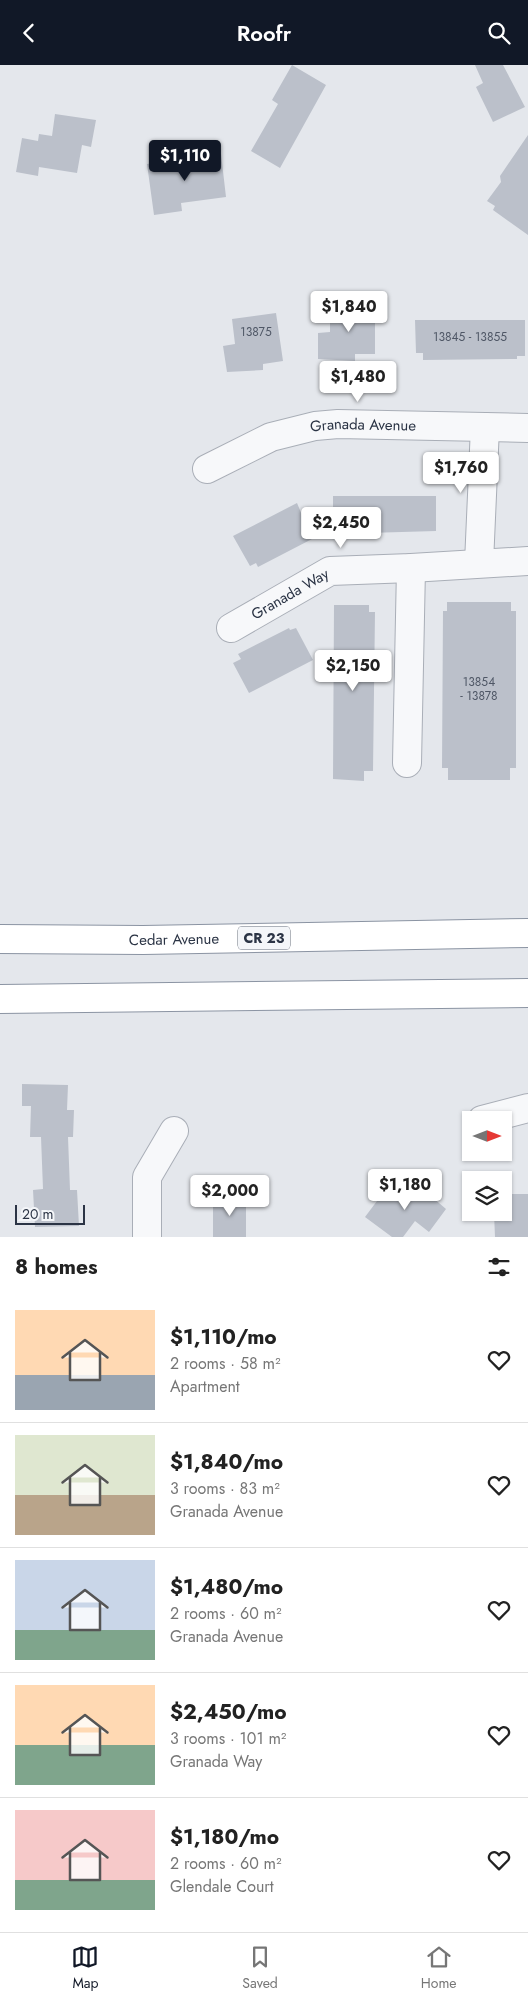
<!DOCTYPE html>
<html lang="en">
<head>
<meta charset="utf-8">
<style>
	body { margin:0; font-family:Jost,sans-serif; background:#f2f2f2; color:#222; height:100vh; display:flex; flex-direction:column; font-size:19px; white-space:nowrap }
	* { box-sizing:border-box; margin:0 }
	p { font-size:16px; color:#767676 }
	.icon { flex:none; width:28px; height:28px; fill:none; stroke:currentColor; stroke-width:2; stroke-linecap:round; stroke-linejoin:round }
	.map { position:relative; height:1172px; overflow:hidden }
	.side { display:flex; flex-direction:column; background:#fff; flex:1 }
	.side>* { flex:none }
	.needle { width:32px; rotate:90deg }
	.fabs { position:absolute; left:462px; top:1046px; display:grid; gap:10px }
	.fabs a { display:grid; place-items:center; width:50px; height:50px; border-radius:0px; background:#fff; box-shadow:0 1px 4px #0004; font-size:25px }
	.scale { position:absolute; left:15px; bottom:12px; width:70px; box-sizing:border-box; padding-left:5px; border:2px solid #2b3445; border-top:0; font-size:14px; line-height:18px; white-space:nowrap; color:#2b3445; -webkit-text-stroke:4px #f4f6f9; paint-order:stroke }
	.price { position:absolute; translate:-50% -42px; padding:0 11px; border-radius:5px; background:#fff; color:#222; font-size:16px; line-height:32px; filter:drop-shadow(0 1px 2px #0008) }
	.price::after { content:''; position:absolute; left:50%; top:30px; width:15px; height:11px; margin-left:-8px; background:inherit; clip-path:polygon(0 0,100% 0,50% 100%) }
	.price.current { background:#111827; color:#fff }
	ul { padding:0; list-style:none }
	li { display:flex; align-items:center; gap:15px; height:125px; padding:0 15px }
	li+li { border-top:1px solid #e0e0e0 }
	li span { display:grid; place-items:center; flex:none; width:140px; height:100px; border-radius:0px; color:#555 }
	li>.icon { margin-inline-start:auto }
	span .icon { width:60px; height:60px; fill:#fffc; stroke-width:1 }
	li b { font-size:21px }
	h2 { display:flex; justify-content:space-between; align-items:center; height:60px; padding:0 15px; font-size:21px }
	header { display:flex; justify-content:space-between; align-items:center; height:65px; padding:0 15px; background:#111827; color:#fff; font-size:22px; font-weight:600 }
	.menu { display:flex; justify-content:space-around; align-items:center; height:70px; border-top:1px solid #e0e0e0; background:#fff; font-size:14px; color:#767676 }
	.menu a { display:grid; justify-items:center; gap:2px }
	.menu .current { color:#111827 }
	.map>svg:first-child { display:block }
	.building { fill:#bbc0ca }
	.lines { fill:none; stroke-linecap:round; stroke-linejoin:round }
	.minor-casing { stroke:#a9aeb7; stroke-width:30 }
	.trunk-casing { stroke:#8b94a3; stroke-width:30 }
	.minor { stroke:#f7f8fa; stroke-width:28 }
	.trunk { stroke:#fff; stroke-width:28 }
	.labels { text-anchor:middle; stroke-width:5; stroke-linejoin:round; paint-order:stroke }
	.number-label { font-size:12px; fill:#4f5766 }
	.shield { fill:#f4f6f9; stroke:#676e7b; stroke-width:1 }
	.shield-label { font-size:14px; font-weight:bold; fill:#2b3445 }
	.street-label { font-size:15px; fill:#2b3445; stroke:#f4f6f9 }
</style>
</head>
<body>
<header><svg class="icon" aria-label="back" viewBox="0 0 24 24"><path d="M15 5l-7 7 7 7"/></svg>Roofr<svg class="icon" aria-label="search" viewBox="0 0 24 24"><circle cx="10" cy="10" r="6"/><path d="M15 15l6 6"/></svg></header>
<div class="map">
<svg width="528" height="1172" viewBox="0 0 528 1172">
	<rect width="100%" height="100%" fill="#e4e7ec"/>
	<g class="building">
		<path d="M292,0L326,20L280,103L251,86L278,39L272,35Z"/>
		<path d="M475,0H503L525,42L493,57L476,22L483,18Z"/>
		<path d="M55,49L96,55L91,82L82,80L77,108L39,102L38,111L16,107L22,73L38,76L39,69L52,71Z"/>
		<path d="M528,70V170L493,145L495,141L487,136L501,117L500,111Z"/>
		<path d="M221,89L226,132L181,138L182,146L154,150L147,99Z"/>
		<path d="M330,240H375V289H355V296L318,294V268L330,267Z"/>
		<path d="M276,248L283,296L263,299V305L227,307L223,281L235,279L232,254Z"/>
		<path d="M415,255H525V291H517V294L423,295V288H416Z"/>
		<path d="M333,431H436V466L333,469Z"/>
		<path d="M297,438L312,474L258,502L256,498L250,501L233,471Z"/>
		<path d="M447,537H511V546H516V703H510V715H448V703H442L443,546H447Z"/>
		<path d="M334,540H369V547H375L373,706H364V716L333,714Z"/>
		<path d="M289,563L290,565L296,563L313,595L249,628L233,598L241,594L238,589Z"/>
		<path d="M22,1019L68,1020L67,1045H74L73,1072H68L70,1125H77L79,1161L35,1162L33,1125L43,1124L41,1072H30L31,1041H22Z"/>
		<path d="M392,1116L411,1130L418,1120L446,1144L429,1167L415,1156L403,1172H392L365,1152Z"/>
		<path d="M509,1129H528V1172H495L494,1148H504V1140L509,1139Z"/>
		<rect x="213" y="1133" width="33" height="39"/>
	</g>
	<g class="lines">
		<defs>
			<g id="minor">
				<path id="s1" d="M207,404L271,372L315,361L338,359L528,363"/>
				<path d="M479,498L485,362"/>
				<path id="s2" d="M231,563L330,506L411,503L528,496"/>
				<path d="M407,698L411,503"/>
				<path d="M482,1055L528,1043"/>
				<path d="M147,1172V1112L174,1066"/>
			</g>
			<g id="trunk">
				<path id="s3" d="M0,874L143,875L528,868"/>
				<path d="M0,934L528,928"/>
			</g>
		</defs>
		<use href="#minor" class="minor-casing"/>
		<use href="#trunk" class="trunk-casing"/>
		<use href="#minor" class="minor"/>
		<use href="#trunk" class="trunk"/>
	</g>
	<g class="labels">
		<g class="number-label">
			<text x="256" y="271">13875</text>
			<text x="470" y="276">13845 - 13855</text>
			<text x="479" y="621">13854<tspan x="479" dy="14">- 13878</tspan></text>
		</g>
		<rect class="shield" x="238" y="861.5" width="52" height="23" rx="4"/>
		<g class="shield-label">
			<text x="264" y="878">CR 23</text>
		</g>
		<g class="street-label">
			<text dy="5" stroke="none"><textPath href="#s1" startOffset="165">Granada Avenue</textPath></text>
			<text dy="5" stroke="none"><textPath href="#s2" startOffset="68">Granada Way</textPath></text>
			<text dy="5" stroke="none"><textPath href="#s3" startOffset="174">Cedar Avenue</textPath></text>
		</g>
	</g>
</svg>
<div class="fabs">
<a><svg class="needle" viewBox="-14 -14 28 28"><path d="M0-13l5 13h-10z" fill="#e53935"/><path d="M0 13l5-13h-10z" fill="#767676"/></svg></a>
<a><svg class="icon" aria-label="layers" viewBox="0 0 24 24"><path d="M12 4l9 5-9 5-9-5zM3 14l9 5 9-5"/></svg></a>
</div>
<div class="scale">20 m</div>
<b class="price current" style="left:185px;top:117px">$1,110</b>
<b class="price" style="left:349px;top:268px">$1,840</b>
<b class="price" style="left:358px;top:338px">$1,480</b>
<b class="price" style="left:461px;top:429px">$1,760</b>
<b class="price" style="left:341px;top:484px">$2,450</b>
<b class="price" style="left:353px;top:627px">$2,150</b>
<b class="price" style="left:405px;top:1146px">$1,180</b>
<b class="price" style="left:230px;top:1152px">$2,000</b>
</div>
<section class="side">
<h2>8 homes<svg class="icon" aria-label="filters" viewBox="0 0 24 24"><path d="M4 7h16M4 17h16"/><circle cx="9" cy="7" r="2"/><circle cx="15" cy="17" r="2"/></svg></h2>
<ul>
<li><span style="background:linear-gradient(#ffd9b3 65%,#9aa5b1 0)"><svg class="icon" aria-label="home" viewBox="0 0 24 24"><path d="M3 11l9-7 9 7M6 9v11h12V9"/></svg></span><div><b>$1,110/mo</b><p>2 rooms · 58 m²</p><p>Apartment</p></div><svg class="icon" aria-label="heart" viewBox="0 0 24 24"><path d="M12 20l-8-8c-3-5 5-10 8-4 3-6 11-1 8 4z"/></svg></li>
<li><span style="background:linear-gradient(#dfe7d0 60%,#b9a48a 0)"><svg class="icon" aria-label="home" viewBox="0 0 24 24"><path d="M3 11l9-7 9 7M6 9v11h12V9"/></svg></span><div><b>$1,840/mo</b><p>3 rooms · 83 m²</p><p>Granada Avenue</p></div><svg class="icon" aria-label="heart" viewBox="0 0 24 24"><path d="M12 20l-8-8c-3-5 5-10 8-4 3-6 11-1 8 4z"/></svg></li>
<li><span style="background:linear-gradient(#c9d6e8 70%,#7fa58c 0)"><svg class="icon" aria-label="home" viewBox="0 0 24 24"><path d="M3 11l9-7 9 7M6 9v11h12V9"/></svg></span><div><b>$1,480/mo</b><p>2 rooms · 60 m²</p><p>Granada Avenue</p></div><svg class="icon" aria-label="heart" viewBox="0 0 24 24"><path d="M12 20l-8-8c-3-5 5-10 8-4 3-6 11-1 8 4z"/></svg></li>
<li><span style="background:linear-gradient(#ffd9b3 60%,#7fa58c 0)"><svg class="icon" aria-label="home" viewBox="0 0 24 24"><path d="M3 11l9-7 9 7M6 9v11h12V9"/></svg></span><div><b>$2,450/mo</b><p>3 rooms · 101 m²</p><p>Granada Way</p></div><svg class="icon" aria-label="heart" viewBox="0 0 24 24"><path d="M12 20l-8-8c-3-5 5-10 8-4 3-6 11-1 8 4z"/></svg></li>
<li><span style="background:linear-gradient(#f6c9c9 70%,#7fa58c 0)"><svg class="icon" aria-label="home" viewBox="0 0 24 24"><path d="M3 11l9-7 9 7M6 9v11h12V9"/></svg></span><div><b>$1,180/mo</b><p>2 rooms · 60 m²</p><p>Glendale Court</p></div><svg class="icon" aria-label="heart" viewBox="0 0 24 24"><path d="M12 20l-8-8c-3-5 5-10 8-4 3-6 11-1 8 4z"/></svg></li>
</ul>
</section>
<nav class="menu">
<a class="current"><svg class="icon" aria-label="map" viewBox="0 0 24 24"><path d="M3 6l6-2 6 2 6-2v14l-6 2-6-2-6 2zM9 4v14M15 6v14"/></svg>Map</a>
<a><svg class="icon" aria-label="saved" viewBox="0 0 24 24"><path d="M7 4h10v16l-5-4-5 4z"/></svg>Saved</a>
<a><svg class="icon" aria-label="home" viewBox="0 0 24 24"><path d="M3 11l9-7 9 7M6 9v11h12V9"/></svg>Home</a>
</nav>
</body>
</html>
